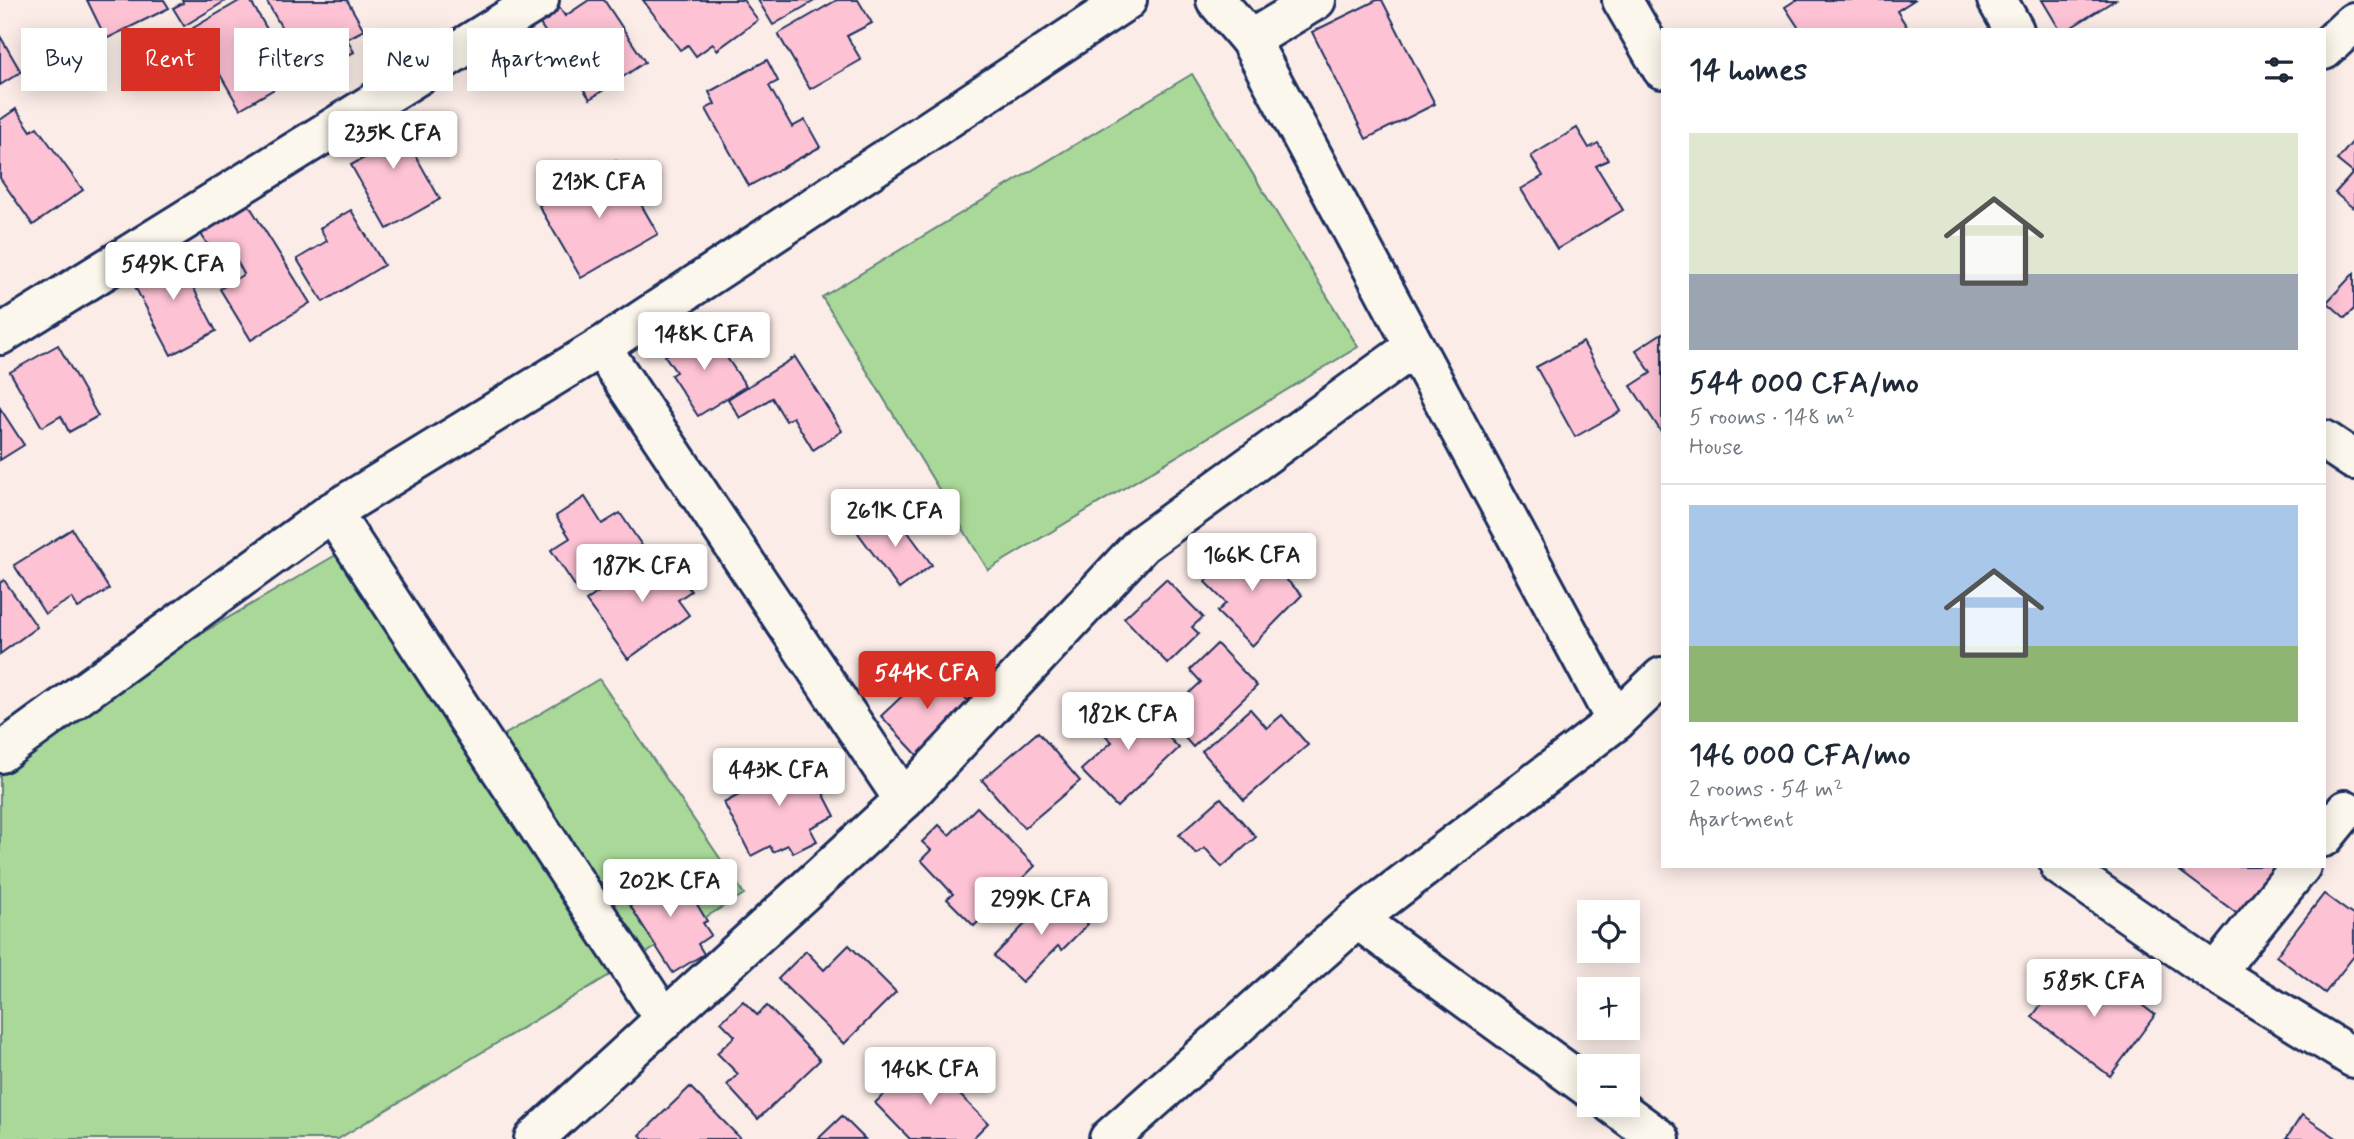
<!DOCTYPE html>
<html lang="en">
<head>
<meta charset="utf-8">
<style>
	body { margin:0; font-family:Mynerve,sans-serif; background:#f6f6f7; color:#1f2937; height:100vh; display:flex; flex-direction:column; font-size:26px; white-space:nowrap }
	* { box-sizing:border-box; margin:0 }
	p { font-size:23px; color:#747a83 }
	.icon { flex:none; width:38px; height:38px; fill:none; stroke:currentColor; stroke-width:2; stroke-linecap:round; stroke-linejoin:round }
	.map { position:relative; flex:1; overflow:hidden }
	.panel { position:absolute; left:1661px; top:28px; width:665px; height:840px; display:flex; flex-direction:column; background:#fff; border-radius:0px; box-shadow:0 4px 18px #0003 }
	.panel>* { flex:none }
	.hud { position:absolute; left:21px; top:28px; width:665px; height:63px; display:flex; gap:14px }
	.buttons { position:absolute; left:1577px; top:900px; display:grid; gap:14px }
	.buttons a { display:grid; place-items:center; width:63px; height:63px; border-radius:0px; background:#fff; box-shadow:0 4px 18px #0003; font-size:35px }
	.price { position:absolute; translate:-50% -60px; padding:0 16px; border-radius:7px; background:#fff; color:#222; font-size:23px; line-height:46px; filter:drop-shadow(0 2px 4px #0008) }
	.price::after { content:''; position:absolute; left:50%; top:42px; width:21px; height:16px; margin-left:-10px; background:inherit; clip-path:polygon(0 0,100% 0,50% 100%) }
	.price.selected { background:#d93025; color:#fff }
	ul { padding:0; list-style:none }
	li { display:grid; align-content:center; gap:14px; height:371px; padding:0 28px }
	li+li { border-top:2px solid #e0e1e3 }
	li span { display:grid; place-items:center; height:217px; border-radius:0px; color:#555 }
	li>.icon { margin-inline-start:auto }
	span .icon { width:126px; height:126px; fill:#fffc; stroke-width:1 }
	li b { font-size:30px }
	h2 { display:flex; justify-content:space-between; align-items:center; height:84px; padding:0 28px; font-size:30px }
	.chip { padding:0 24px; border-radius:0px; background:#fff; box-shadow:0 4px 18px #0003; font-size:24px; line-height:63px }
	.chip.selected { background:#d93025; color:#fff }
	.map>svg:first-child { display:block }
	.green { fill:#a9d898; stroke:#62847b; stroke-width:2 }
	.building { fill:#fdc2d4; stroke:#1b2f5e; stroke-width:2 }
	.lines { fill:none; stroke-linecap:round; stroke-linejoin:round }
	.minor-casing { stroke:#1b2f5e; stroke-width:44 }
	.minor { stroke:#fbf7ec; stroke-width:38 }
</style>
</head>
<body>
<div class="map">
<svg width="2354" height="1139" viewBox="0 0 2354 1139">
	<rect width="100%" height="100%" fill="#fbece7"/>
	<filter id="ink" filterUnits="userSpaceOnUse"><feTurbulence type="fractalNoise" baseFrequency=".0143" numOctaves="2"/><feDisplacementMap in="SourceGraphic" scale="14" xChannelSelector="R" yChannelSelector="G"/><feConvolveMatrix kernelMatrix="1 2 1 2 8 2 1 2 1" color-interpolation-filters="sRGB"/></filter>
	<g filter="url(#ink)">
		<g class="green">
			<path d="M1192,74L1358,347L988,570L822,297Z"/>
			<path d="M341,552L470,755L599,679L744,894L338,1139H0V751Z"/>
		</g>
		<g class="building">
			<path d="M87,0H164L169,8L106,39Z"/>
			<path d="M182,0H227L184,26L173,8L183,3Z"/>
			<path d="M241,0H250L295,77L240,109L193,28Z"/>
			<path d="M266,0H347L364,30L347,39L354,52L332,64L324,50L301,62Z"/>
			<path d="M589,0H604L645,62L590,99L538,21L559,7L565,16Z"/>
			<path d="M643,0H743L758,20L717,50L713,44L696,56L688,45L680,50Z"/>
			<path d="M758,0H816L773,25Z"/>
			<path d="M837,0H858L872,23L847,36L861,60L810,89L778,34Z"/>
			<path d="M1377,0H1382L1435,104L1366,139L1312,32Z"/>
			<path d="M1796,0H1914L1897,11L1909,30H1800L1785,7Z"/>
			<path d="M2042,0H2115L2067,30H2060Z"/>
			<path d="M0,36L21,72L0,85Z"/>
			<path d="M767,60L778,81L769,86L792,127L805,120L820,147L749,186L706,109L715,104L709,92Z"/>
			<path d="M386,103L440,199L387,229L351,165L379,150L361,117Z"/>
			<path d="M16,109L31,131L37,127L83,190L33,225L0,178V120Z"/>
			<path d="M1577,128L1589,148L1598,143L1608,160L1596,166L1623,210L1557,249L1521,189L1543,176L1531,156Z"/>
			<path d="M2354,140V206L2353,208L2335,193L2353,173L2337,160Z"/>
			<path d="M616,161L658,234L581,278L539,206Z"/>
			<path d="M249,205L310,303L251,340L220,289L244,274L234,256L220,265L201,234Z"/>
			<path d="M351,210L384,265L323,302L297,259L327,241L320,228Z"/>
			<path d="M170,243L216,331L171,355L132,281L154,269L147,256Z"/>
			<path d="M2354,273V309L2345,318L2327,302Z"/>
			<path d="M707,328L746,386L698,416L671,375L676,372L665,356Z"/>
			<path d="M1662,333V433L1631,386L1651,373L1636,350Z"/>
			<path d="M1583,342L1621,411L1575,437L1536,367Z"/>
			<path d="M58,345L98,416L69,432L61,416L42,427L10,372Z"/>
			<path d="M795,357L842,431L813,450L793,417L786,421L772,398L740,418L728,399Z"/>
			<path d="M0,408L24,445L0,460Z"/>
			<path d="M585,497L602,524L620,513L643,547L577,589L551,550L570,538L556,516Z"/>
			<path d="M891,509L932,565L899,589L858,533Z"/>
			<path d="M72,529L109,589L78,608L72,598L45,614L14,565Z"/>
			<path d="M1246,540L1302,595L1252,646L1217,612L1226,603L1205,582Z"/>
			<path d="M659,549L691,591L678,600L689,615L628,659L586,601Z"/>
			<path d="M1166,579L1203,617L1192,627L1199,634L1168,664L1124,618Z"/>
			<path d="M4,580L37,627L0,654V583Z"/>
			<path d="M1217,644L1257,686L1193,747L1165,716L1201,682L1190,670Z"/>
			<path d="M935,665L973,706L919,757L881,716Z"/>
			<path d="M1129,696L1179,748L1117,807L1081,770L1112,742L1096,726Z"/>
			<path d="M1250,709L1267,728L1282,715L1308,745L1244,800L1202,751Z"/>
			<path d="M1038,732L1080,781L1024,828L982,780Z"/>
			<path d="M805,758L835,816L810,828L817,841L793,853L788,845L773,852L770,846L751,856L724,803L746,791L739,778L767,764L773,775Z"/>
			<path d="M1221,798L1256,837L1222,867L1205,848L1196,854L1179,835Z"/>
			<path d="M977,807L1035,866L974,926L947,899L953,894L921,860L931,850L922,842L939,825L949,835Z"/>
			<path d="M2173,866H2276L2239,915Z"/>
			<path d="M662,867L679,894L687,888L707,921L703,923L711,935L698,944L704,954L673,973L624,896L650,879L648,876Z"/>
			<path d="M1055,893L1088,924L1062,950L1058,946L1022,982L994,956Z"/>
			<path d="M2324,894L2354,916V956L2325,993L2276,956Z"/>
			<path d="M849,945L896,992L844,1044L778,979L806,951L824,970Z"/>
			<path d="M2072,963L2110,992L2116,985L2155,1015L2110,1076L2032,1017Z"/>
			<path d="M743,1001L757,1015L767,1006L820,1060L758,1119L727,1085L738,1074L717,1053L735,1036L721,1022Z"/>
			<path d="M922,1057L988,1123L972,1139H910L875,1103Z"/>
			<path d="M690,1087L741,1139H644L640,1135Z"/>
			<path d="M2302,1115L2338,1139H2286Z"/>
			<path d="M842,1116L865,1139H818Z"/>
		</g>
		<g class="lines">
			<defs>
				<g id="minor">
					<path d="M1216,0L1250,40L1616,721"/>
					<path d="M1622,0L1662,69"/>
					<path d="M1997,0L2014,30"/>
					<path d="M1250,40L1316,0"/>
					<path d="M2324,50L2354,22"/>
					<path d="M0,335L539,0"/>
					<path d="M601,347L904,800"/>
					<path d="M2324,440L2354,460"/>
					<path d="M332,512L665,1020"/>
					<path d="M0,753L332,512L601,347L1127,0"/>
					<path d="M2324,837L2346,810"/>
					<path d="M2060,866L2215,973L2354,1058"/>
					<path d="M1357,919L1589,1088"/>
					<path d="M2215,973L2301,866"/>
					<path d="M1612,1104L1660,1139"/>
					<path d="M534,1139L904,800L1142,544L1414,347"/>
					<path d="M1109,1139L1357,919L1616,721L1662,677"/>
				</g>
			</defs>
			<use href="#minor" class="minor-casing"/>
			<use href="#minor" class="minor"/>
		</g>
	</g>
</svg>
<div class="buttons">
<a><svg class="icon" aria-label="locate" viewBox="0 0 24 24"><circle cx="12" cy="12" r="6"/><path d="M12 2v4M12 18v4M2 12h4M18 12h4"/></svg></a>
<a>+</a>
<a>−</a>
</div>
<b class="price" style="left:393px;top:171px">235K CFA</b>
<b class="price" style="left:599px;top:220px">213K CFA</b>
<b class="price" style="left:173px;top:302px">549K CFA</b>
<b class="price" style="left:704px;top:372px">148K CFA</b>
<b class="price" style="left:895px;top:549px">261K CFA</b>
<b class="price" style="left:1252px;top:593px">166K CFA</b>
<b class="price" style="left:642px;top:604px">187K CFA</b>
<b class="price selected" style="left:927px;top:711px">544K CFA</b>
<b class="price" style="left:1128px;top:752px">182K CFA</b>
<b class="price" style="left:779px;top:808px">443K CFA</b>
<b class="price" style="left:670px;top:919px">202K CFA</b>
<b class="price" style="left:1041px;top:937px">299K CFA</b>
<b class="price" style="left:2094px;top:1019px">585K CFA</b>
<b class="price" style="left:930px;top:1107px">146K CFA</b>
<div class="hud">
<a class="chip">Buy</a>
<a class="chip selected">Rent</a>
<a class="chip">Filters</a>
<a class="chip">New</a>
<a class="chip">Apartment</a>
</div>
<section class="panel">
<h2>14 homes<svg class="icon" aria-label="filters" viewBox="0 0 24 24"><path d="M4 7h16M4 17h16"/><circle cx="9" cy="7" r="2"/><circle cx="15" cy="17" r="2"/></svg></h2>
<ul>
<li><span style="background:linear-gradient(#dfe7d0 65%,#9aa5b1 0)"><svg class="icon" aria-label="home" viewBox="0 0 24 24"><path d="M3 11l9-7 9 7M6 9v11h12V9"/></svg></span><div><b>544 000 CFA/mo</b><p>5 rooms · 148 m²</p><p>House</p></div></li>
<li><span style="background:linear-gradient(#a9c7e8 65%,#8fb573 0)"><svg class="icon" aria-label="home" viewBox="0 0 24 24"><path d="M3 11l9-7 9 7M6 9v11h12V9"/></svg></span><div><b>146 000 CFA/mo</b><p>2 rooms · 54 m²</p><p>Apartment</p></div></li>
</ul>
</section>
</div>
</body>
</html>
